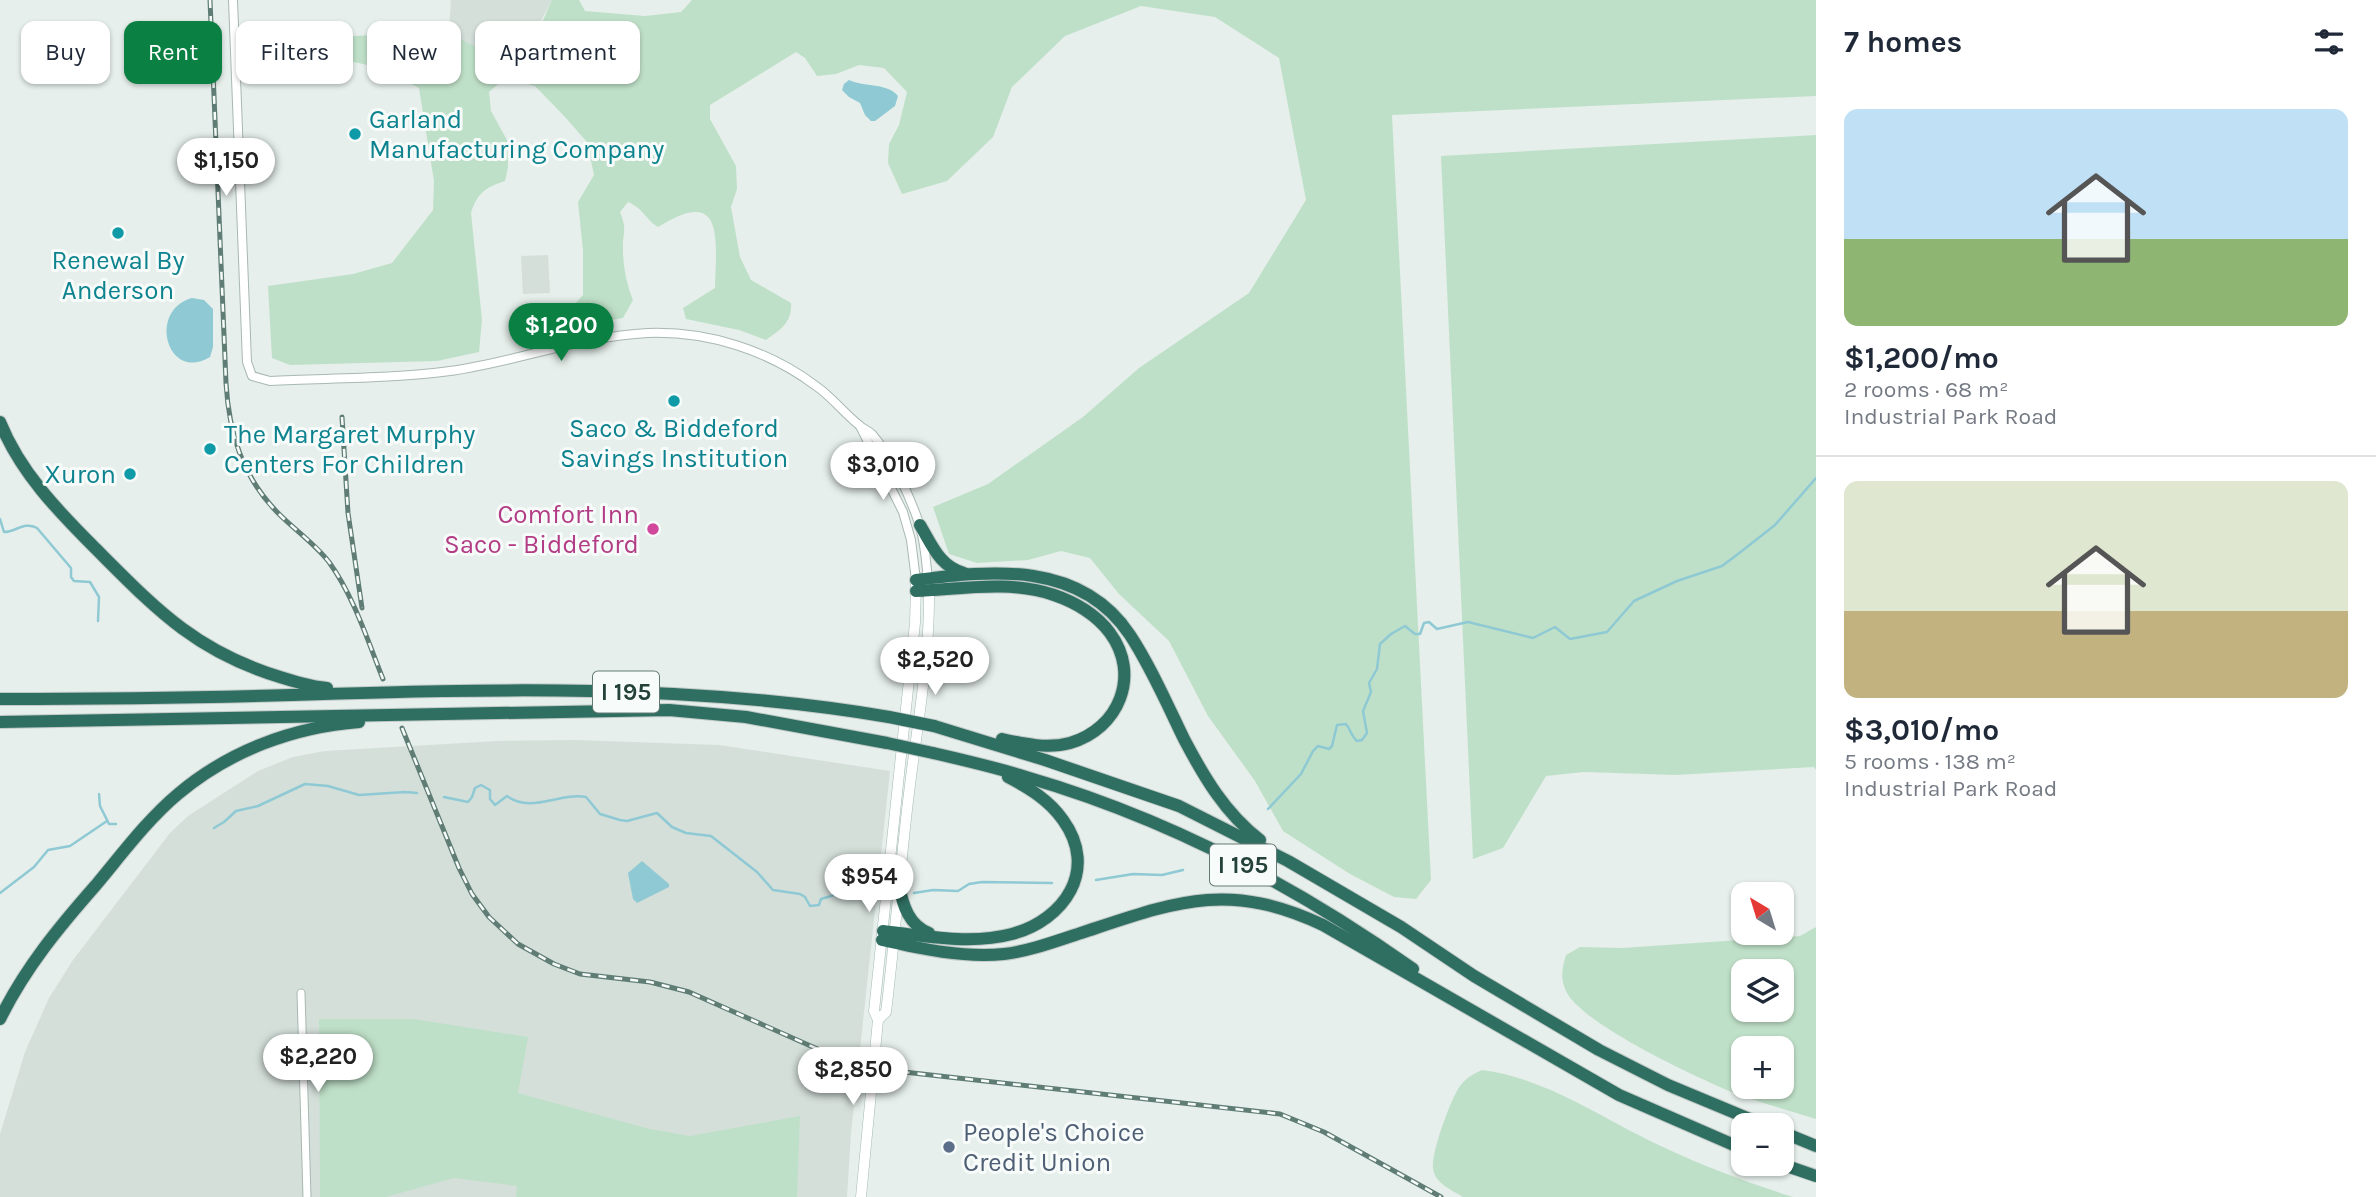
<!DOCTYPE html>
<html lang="en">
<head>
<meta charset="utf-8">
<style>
	body { margin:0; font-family:Karla,sans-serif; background:#f6f6f7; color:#1f2937; height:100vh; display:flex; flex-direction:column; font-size:26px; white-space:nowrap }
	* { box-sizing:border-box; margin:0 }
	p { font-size:23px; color:#747a83 }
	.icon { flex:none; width:38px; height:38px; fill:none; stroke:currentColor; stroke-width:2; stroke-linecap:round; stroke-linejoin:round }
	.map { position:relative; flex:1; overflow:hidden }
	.panel { display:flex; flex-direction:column; background:#fff; width:560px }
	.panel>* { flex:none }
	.hud { position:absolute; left:21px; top:21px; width:665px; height:63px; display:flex; gap:14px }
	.needle { width:46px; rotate:322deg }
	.buttons { position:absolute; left:1731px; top:882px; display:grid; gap:14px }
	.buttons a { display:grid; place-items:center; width:63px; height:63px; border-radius:14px; background:#fff; box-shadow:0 2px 5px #0004; font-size:35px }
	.price { position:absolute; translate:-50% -60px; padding:0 16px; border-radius:24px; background:#fff; color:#222; font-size:23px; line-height:46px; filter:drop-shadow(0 2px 4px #0008) }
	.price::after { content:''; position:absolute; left:50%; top:42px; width:21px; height:16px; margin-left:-10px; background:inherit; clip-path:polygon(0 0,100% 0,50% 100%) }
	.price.current { background:#0b8043; color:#fff }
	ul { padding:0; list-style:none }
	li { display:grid; align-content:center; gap:14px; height:371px; padding:0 28px }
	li+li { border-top:2px solid #e0e1e3 }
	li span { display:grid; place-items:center; height:217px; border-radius:14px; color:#555 }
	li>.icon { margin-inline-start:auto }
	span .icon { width:126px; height:126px; fill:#fffc; stroke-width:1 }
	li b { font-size:30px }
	h2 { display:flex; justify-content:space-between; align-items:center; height:84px; padding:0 28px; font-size:30px }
	.chip { padding:0 24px; border-radius:14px; background:#fff; box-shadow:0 2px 5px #0004; font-size:24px; line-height:63px }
	.chip.current { background:#0b8043; color:#fff }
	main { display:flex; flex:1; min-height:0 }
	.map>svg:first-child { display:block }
	.built { fill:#d4dfda }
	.green { fill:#bfe0c8; fill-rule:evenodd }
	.water { fill:#8ec9d4 }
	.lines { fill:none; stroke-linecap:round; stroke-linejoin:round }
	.stream { stroke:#8ec9d4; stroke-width:2.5 }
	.minor-casing { stroke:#a8b8b2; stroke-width:9 }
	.tertiary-casing { stroke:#a8b8b2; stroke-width:10 }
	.secondary-casing { stroke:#a4bbb3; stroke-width:11 }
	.motorway-casing { stroke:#c2cac8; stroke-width:14 }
	.minor { stroke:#fff; stroke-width:7 }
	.tertiary { stroke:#fff; stroke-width:8 }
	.secondary { stroke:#fff; stroke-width:10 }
	.motorway { stroke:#2f6f62; stroke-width:12 }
	.rail-casing { stroke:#5f7d75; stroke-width:5 }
	.rail { stroke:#f7fbf9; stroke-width:2.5; stroke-dasharray:8; stroke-linecap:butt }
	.motorway-bridge-casing { stroke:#c2cac8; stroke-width:14; stroke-linecap:butt }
	.motorway-bridge { stroke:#2f6f62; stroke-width:12 }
	.culture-dot { fill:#0f9aa8; stroke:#f7fbf9; stroke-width:2.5 }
	.hotel-dot { fill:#d1479c; stroke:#f7fbf9; stroke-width:2.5 }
	.service-dot { fill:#5c6f8a; stroke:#f7fbf9; stroke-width:2.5 }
	.labels { text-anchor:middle; stroke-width:6; stroke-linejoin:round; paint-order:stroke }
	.shield { fill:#f7fbf9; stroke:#637a73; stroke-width:2 }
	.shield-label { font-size:24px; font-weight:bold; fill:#24423a }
	.culture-label { font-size:26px; fill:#0d838f; stroke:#f7fbf9; text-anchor:start }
	.hotel-label { font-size:26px; fill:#b23c85; stroke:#f7fbf9; text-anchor:end }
	.service-label { font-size:26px; fill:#4e5e75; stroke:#f7fbf9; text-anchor:start }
</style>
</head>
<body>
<main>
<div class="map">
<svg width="1816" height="1197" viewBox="0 0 1816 1197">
	<rect width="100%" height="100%" fill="#e6efeb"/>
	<g class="built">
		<path d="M451,0H552L534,34L510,51L482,49L463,43L449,31Z"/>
		<path d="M548,255L550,293L523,294L521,256Z"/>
		<path d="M575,740L719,745L890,771L851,1133L847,1197H0V1134L25,1052L49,998L73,960L170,833L188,816L258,771L293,757L325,751L498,741Z"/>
	</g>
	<g class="green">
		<path d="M552,0H579L585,11L645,16L681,12L692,0H1816V96L1392,115L1431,880L1416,899L1394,897L1350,874L1283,831L1255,781L1208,716L1169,641L1119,594L1090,558L1061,551L1028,560L977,563L949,554L933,507L988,484L1083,417L1139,368L1249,293L1306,200L1279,58L1215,17L1141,6L1065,36L1012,87L993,137L947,181L902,194L888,163L889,144L899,125L907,92L884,68L859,65L836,74L817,76L805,58L796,52L710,105V119L736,166L737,189L731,207L740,257L751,280L791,303C792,323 781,329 766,340L739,330L686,319L683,308L715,288C716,239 725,185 658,227C644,218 644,209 628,202L620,212C628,232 622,232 623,250C623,267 627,285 633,300L623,318L597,322L580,318L574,305L583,295V251L578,202L594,175L587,142L565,117L535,86L505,78L489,92L491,111L507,140L508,167L505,181C486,187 477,193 471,213L482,320L479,352L437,361L290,365L272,358L268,286L353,274L392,263L433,210L434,181L419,88C389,71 361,59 326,60C299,61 276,74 251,64L253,47L261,41L449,31C473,51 510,61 534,35C542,26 547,10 552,0Z"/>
		<path d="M1816,135V770L1814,767L1676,775L1584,772L1546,776L1503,848L1473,859L1441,156Z"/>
		<path d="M1816,927V1119C1789,1110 1760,1103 1734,1093C1698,1078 1581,1024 1566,991C1560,978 1562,968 1566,955L1580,947L1622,948L1800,936ZM1782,971V1010H1743V971ZM1743,1048H1782V1087H1743Z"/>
		<path d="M319,1019H414L528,1037L518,1093L650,1129L690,1136L800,1116L797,1197H516L517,1186L454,1178L386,1197H320Z"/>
		<path d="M1482,1070C1547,1078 1604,1120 1663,1147C1705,1167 1749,1183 1793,1197H1463C1452,1190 1434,1183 1433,1168C1431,1153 1451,1098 1460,1086C1466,1078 1473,1074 1482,1070Z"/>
	</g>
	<g class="water">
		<path d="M849,80C864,87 888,83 898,96L895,106L875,121H871L865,115L860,103L849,97L842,90L844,84Z"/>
		<path d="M192,298L204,300L213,309V347L210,357C167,383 147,310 192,298Z"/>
		<path d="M642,861L669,884V887L637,903L633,899L628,873Z"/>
	</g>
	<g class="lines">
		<g class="stream">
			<path d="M0,519L4,532C16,532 24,521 37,528L71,568V577L74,581L90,582L99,597L98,621"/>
			<path d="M99,794L100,806L109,824H116"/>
			<path d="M444,797L468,802L472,797L475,788L481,785L490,790V799L495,805L507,796C531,814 560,792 586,797L600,814L620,820L627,821L657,813L672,827L686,833L711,836L757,872L773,890L800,894L805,897L810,906L819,905L821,899L841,893L871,894"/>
			<path d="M1268,809L1301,774L1313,751L1318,746L1329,749L1332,746L1337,725L1346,724C1351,730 1351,736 1357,741L1362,740L1367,733L1363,711L1371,692L1369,683L1377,669L1380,644L1391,634L1405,626L1415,634H1420L1424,623L1429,622L1437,629L1468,622L1533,638L1555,627L1570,639L1607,632L1634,601L1677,581L1722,566L1738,554L1775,525L1816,478"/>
			<path d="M214,828L224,822L236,811L258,806L305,784L328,786L359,795L405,792L417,793"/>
			<path d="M1096,880L1133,874L1162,875L1183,870"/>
			<path d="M0,893L34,867L48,850L70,846L107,821"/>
			<path d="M914,893L933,890L958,891L969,884L982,882L1052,883"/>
		</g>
		<defs>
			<path id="minor" d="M301,993L307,1197"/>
			<g id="tertiary">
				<path d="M233,0L247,362L252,376L270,381C329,378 390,379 450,371C516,362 581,336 648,333C708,331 768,350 816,386C832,397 844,413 859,425C863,429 868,430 872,434C893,459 908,492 919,523C925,541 926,562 928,580"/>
				<path d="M860,426L903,512L911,540L916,580"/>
			</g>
			<g id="secondary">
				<path d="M878,1020L886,1012C895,939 900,866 909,793C917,726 930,658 929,590"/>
				<path d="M861,1197L878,1020L874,1011L915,623L916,584"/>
			</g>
			<g id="motorway">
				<path d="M0,422C20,472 58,511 95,548C156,609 195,651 280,677C296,682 311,687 327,688"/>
				<path d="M920,525C932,545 940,567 964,573"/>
				<path d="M916,580C992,570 1081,561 1130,635C1151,667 1167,704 1184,739C1204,777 1225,813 1260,840"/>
				<path d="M916,591C961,589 1011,580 1054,595C1075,602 1097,615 1110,633C1141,675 1119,729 1070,743C1048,749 1024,744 1002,739"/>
				<path d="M0,699C97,699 194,698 292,695C491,689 691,683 889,717"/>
				<path d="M0,722L669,710L746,717L887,743"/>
				<path d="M934,726L1045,760L1179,806L1288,861L1401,927L1474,976L1599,1050L1668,1085L1764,1125"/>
				<path d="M933,753C964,760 995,767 1026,777C1164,817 1296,886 1413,969"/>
				<path d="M899,886C903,906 909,925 929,933"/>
				<path d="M883,931C924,936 971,945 1012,934C1064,920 1099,870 1063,820C1049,800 1029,788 1008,777"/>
				<path d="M882,940C922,949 963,958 1004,954C1030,951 1056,941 1081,933C1175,902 1227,880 1323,925L1619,1095L1743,1149"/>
				<path d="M0,1019C25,968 59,927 96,885C122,854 147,820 178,794C229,751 293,727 359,722"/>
				<path d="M1782,1132L1816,1146"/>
				<path d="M1781,1164L1816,1176"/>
			</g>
		</defs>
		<use href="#minor" class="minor-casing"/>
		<use href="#tertiary" class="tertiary-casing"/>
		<use href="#secondary" class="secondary-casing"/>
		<use href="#motorway" class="motorway-casing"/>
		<use href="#minor" class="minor"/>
		<use href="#tertiary" class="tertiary"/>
		<use href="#secondary" class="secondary"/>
		<use href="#motorway" class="motorway"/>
		<defs>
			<g id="rail">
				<path d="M210,0L226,383C229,433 242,477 279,514C295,530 315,544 329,562C354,597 367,639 383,679"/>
				<path d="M342,417L348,513L362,608"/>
				<path d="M402,728L459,868L472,894L489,917L518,944L554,964L580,974L650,982L689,992L822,1051L895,1071L1280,1114L1324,1132L1441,1197"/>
			</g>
		</defs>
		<use href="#rail" class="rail-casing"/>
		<use href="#rail" class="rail"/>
		<defs>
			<g id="motorway-bridge">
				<path d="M889,717L934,726"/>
				<path d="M887,743L933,753"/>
			</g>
		</defs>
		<use href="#motorway-bridge" class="motorway-bridge-casing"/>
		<use href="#motorway-bridge" class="motorway-bridge"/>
	</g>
	<g class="culture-dot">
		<circle cx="355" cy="134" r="7"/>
		<circle cx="118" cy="233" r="7"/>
		<circle cx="674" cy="401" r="7"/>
		<circle cx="210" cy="449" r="7"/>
		<circle cx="130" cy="474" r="7"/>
	</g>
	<circle class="hotel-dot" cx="653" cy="529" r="7"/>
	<circle class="service-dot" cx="949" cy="1147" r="7"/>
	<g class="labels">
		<g class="shield">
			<rect x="593" y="671.5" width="66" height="41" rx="5"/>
			<rect x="1210" y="844.5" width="66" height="41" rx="5"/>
		</g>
		<g class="shield-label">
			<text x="626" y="700">I 195</text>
			<text x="1243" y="873">I 195</text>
		</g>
		<g class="culture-label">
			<text x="369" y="128">Garland<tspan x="369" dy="30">Manufacturing Company</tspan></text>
			<text x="118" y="269" text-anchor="middle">Renewal By<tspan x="118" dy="30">Anderson</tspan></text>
			<text x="674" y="437" text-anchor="middle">Saco &amp; Biddeford<tspan x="674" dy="30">Savings Institution</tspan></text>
			<text x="224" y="443">The Margaret Murphy<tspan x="224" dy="30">Centers For Children</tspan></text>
			<text x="116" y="483" text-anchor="end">Xuron</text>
		</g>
		<g class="hotel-label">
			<text x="639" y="523">Comfort Inn<tspan x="639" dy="30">Saco - Biddeford</tspan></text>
		</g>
		<g class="service-label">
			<text x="963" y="1141">People's Choice<tspan x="963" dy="30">Credit Union</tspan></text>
		</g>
	</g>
</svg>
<div class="buttons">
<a><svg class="needle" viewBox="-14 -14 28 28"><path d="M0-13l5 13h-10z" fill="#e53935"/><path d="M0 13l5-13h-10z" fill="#747a83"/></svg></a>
<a><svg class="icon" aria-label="layers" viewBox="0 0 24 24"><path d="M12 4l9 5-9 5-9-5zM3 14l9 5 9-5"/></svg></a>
<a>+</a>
<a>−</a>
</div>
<b class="price" style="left:226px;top:198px">$1,150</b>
<b class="price current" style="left:561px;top:363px">$1,200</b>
<b class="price" style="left:883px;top:502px">$3,010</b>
<b class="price" style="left:935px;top:697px">$2,520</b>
<b class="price" style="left:869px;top:914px">$954</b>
<b class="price" style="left:318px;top:1094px">$2,220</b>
<b class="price" style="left:853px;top:1107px">$2,850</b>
<div class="hud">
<a class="chip">Buy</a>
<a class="chip current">Rent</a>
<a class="chip">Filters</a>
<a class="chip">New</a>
<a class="chip">Apartment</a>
</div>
</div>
<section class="panel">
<h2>7 homes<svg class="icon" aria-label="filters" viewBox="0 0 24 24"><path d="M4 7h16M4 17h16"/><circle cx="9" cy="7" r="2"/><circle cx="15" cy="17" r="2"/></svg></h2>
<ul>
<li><span style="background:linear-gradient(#bfe0f5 60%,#8fb573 0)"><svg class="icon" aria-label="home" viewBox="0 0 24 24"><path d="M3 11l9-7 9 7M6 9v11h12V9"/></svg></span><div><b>$1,200/mo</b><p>2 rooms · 68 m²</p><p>Industrial Park Road</p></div></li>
<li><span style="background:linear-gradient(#dfe7d0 60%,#c2b280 0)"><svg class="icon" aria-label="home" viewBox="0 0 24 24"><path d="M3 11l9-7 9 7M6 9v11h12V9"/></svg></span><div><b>$3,010/mo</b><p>5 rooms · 138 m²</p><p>Industrial Park Road</p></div></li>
</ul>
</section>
</main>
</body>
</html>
